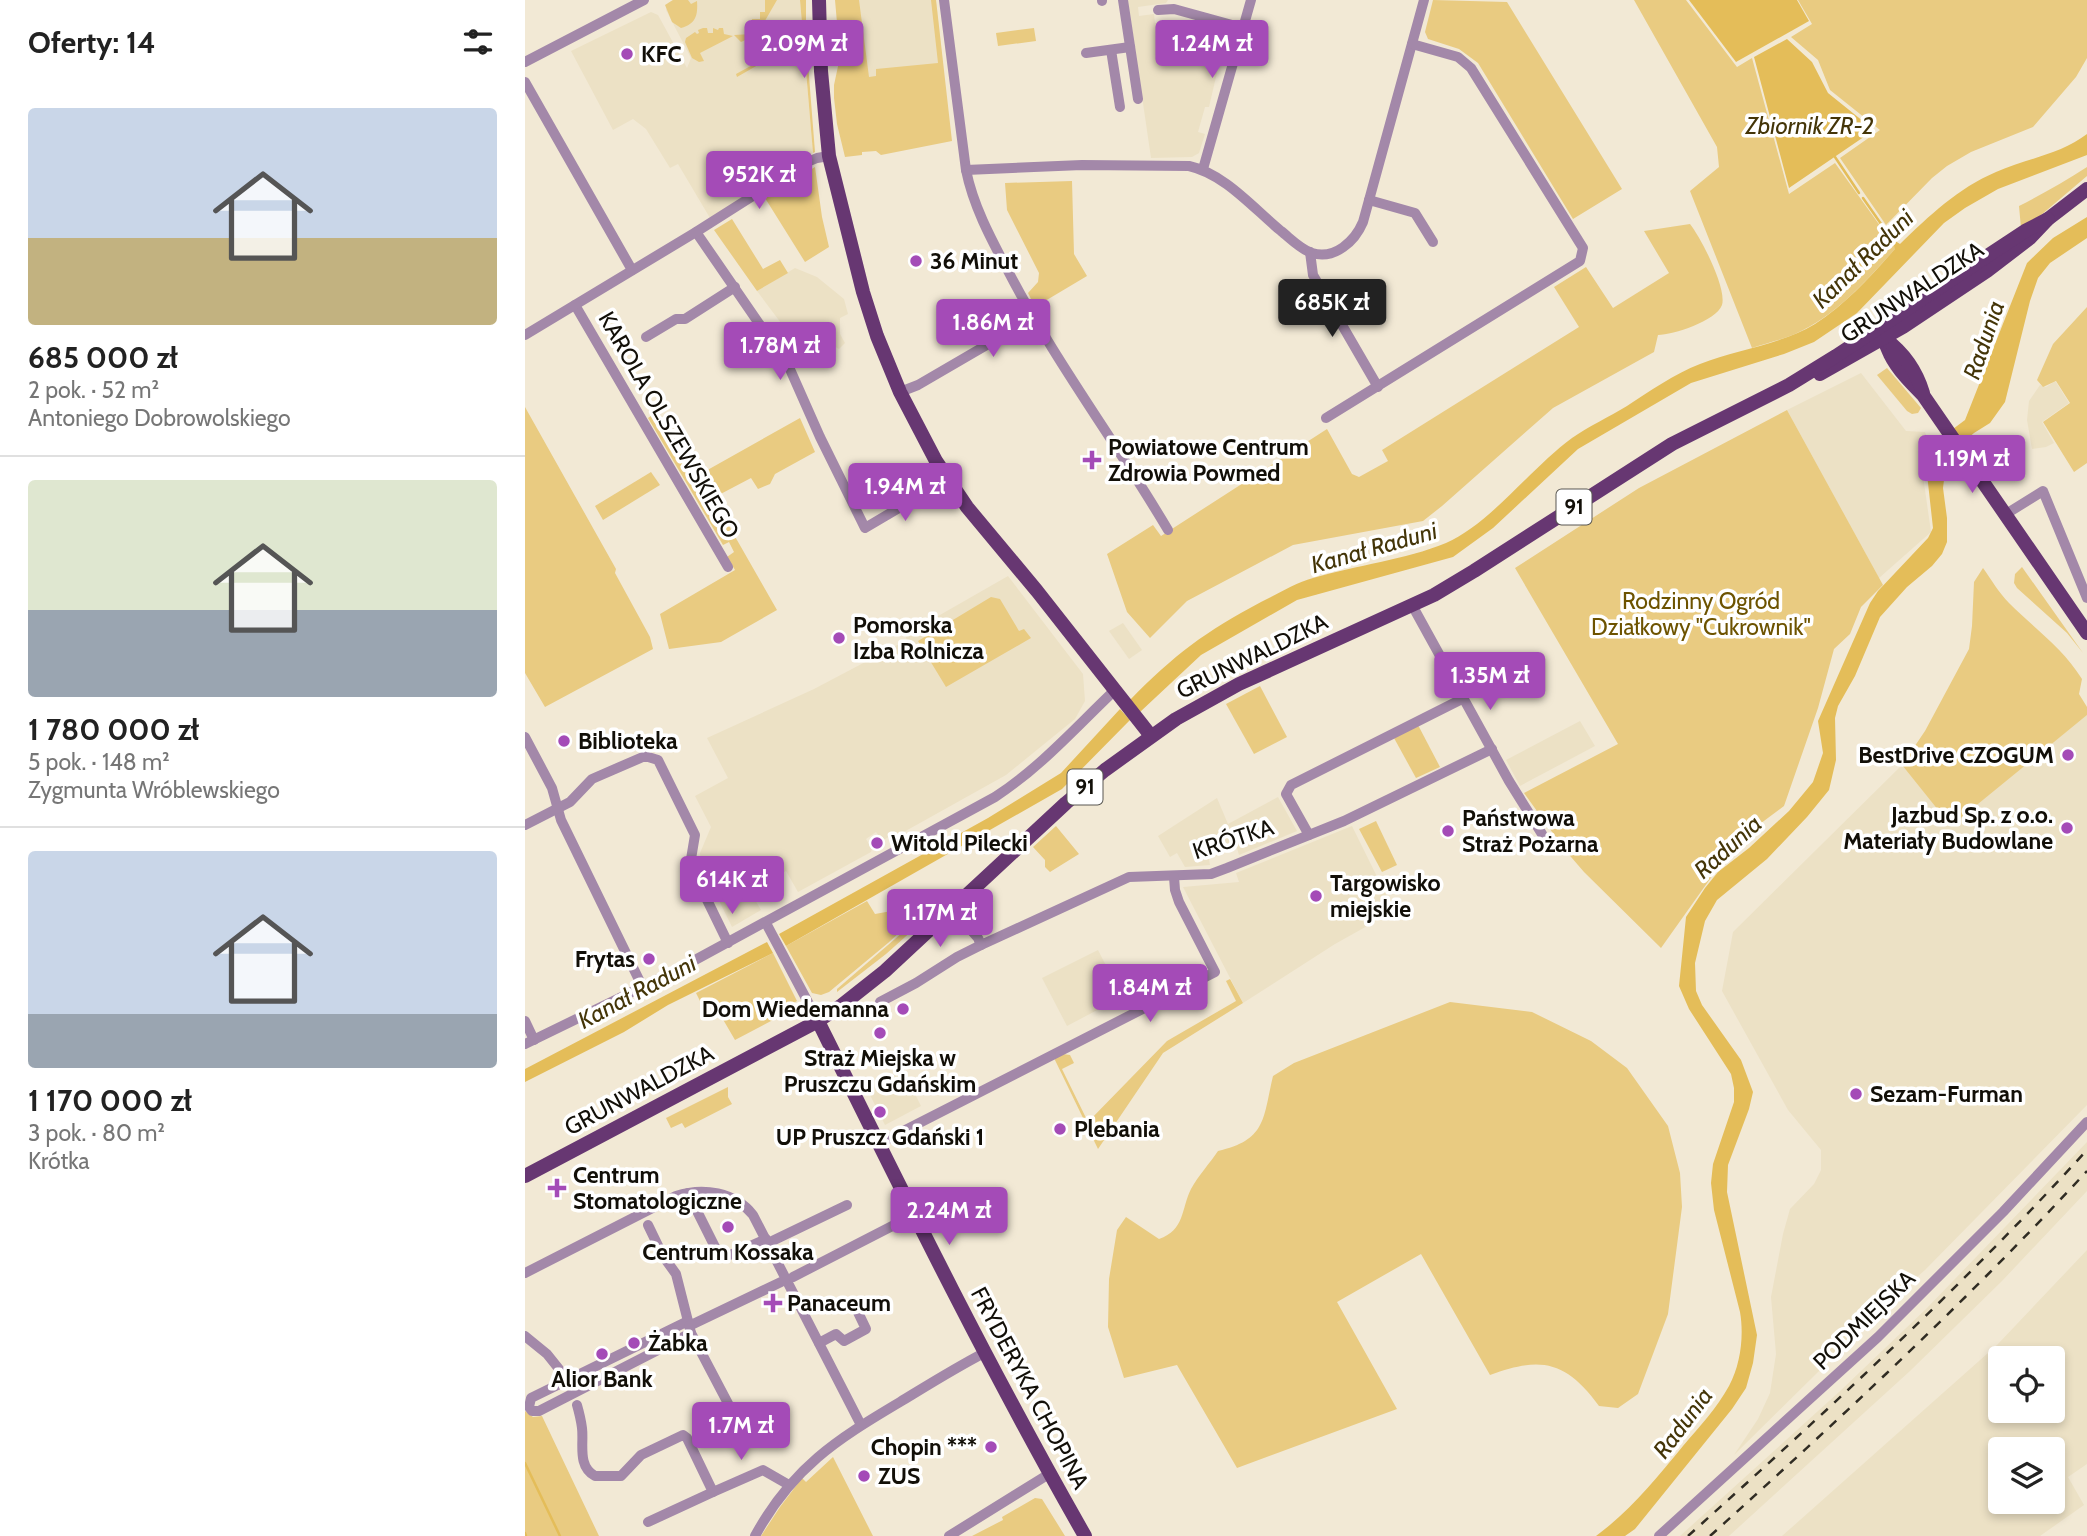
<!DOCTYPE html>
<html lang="pl">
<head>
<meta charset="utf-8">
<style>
	body { margin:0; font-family:Cabin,sans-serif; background:#f2f2f2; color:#222; height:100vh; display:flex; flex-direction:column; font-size:26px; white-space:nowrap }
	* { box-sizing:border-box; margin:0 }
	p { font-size:23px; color:#767676 }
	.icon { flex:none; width:38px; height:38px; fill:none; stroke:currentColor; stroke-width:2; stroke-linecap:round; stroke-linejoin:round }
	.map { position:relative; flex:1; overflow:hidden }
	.sheet { display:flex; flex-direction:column; background:#fff; width:525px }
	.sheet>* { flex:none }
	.buttons { position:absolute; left:1463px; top:1346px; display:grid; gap:14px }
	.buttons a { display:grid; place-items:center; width:77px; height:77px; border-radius:7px; background:#fff; box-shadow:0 4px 10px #0003; font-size:35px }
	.price { position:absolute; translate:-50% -60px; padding:0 16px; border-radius:7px; background:#a44bb7; color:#fff; font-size:23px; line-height:46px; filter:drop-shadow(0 2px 4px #0008) }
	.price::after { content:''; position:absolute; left:50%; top:42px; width:21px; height:16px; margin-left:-10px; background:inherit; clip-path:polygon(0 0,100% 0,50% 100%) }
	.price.active { background:#222; color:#fff }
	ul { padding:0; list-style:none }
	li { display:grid; align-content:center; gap:14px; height:371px; padding:0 28px }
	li+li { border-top:2px solid #e0e0e0 }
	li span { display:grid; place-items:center; height:217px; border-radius:7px; color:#555 }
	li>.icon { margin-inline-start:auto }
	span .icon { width:126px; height:126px; fill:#fffc; stroke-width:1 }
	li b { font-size:30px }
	h2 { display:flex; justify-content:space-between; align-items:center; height:84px; padding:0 28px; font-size:30px }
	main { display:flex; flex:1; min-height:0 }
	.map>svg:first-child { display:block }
	.built { fill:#ece1c5; fill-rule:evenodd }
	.green { fill:#e9cb81 }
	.water { fill:#e4bd59 }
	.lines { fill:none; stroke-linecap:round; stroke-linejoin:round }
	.stream { stroke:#e4bd59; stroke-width:2.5 }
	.minor { stroke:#a388a9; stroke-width:10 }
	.major { stroke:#673772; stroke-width:14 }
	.rail { stroke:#302c23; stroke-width:2.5; stroke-dasharray:9 9; stroke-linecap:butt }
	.poi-dot { fill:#a44bb7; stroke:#fff; stroke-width:2.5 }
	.labels { text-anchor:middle; stroke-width:7; stroke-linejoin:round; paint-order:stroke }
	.shield { fill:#fff; stroke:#595752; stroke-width:2 }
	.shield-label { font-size:21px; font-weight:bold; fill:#120f08 }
	.poi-label { font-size:23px; font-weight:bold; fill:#120f08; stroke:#fff; text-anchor:start }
	.street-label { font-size:23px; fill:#120f08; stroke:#fff }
	.park-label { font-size:23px; fill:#6d5300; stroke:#fff }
	.water-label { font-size:24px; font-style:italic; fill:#443508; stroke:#fff }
</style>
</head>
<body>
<main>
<section class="sheet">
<h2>Oferty: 14<svg class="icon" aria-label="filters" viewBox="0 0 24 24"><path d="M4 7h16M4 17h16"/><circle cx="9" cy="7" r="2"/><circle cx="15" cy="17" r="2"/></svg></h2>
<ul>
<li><span style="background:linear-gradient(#c9d6e8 60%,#c2b280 0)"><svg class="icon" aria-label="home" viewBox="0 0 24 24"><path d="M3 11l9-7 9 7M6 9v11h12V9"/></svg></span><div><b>685 000 zł</b><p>2 pok. · 52 m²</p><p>Antoniego Dobrowolskiego</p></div></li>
<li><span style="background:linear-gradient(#dfe7d0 60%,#9aa5b1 0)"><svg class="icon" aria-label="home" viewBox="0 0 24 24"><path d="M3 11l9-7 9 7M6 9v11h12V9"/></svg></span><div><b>1 780 000 zł</b><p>5 pok. · 148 m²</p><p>Zygmunta Wróblewskiego</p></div></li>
<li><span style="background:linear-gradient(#c9d6e8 75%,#9aa5b1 0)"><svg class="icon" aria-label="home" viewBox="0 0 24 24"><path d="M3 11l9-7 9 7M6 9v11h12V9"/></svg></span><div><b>1 170 000 zł</b><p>3 pok. · 80 m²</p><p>Krótka</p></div></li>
</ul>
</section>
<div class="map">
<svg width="1562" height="1536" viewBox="0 0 1562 1536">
	<rect width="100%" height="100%" fill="#f2e9d5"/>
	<g class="built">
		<path d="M148,0H275L288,153L185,218L153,164L145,168L121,129L108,119L88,130L46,51L126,12L133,15L162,68L166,58L141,10L143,3Z"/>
		<path d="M320,0H411L419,73L325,84Z"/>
		<path d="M603,0H643L641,3L613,7L614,16L629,14L630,23L644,22L686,34L688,31L701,34L684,107H680L673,132L680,134L674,153L667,157L626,158Z"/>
		<path d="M270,268L292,277L319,299L323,314L315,318V334L320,343L314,349L297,339L274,331L265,335L232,291Z"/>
		<path d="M1336,373L1381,431L1400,432L1405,446L1397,469L1406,532L1354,578L1262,410Z"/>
		<path d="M1529,382H1531L1544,403L1517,422L1529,443L1521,447L1507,449L1502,420L1504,401L1515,385L1521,387Z"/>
		<path d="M483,576L558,674L560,701L550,719L481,775L377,833H370L357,841L351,832L341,839L347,849L346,852L273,892L261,871L225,891L236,910L207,927L176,864L175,853L186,827L170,796L203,778L182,738L289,689L382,640L380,635Z"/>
		<path d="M598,623L617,650L604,659L584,631Z"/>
		<path d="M1562,715V1105L1400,1270L1366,1300L1209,1455L1233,1419L1245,1393L1251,1354L1246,1297L1258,1234L1265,1209L1289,1184L1296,1170V1150L1263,1110L1197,991L1208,932L1377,765L1426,825Z"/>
		<path d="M1055,721L1070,746L995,786L981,760Z"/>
		<path d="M753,797L772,831L714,855L712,848L706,850L684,859L685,865L660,867L652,853L645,857L633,836L692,798L703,824Z"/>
		<path d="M827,826L869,911L810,944L718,1003L658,887L714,882L711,873Z"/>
		<path d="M573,950L597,997L542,1026L517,978Z"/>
		<path d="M378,1070L396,1106L360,1125L341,1087Z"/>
		<path d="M1562,1142V1191L1477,1281L1385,1371L1204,1536H1155L1314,1392L1401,1309Z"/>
		<path d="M1562,1250V1464L1543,1477L1559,1505L1515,1536H1257L1472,1345ZM1475,1358H1528V1410H1475ZM1475,1449H1528V1502H1475Z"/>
	</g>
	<g class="green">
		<path d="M148,0H163L166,4L172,1C173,15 171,24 156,28L147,22L140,5Z"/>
		<path d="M240,0H252L230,38L240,61L212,77L211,74L233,62L235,59L225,38L216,42L209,35L227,34V19H235V12H240Z"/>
		<path d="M275,0H281V38L290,152L288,153Z"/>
		<path d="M310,0H334L344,77L351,76V69L413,63L406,0H411L427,141L356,155L351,151L337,152V155L320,157L312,124L309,98V85L315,57Z"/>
		<path d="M908,0L982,2L1097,189L1048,219L953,63L934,49L903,39L900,32Z"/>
		<path d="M1109,0H1161L1212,67L1227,58L1264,194L1310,163L1371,248C1340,282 1312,315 1270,334C1256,340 1241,343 1227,348L1165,191L1194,167L1192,147Z"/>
		<path d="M1273,0H1562V58L1551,77L1508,127L1446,152L1422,166L1407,178L1361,225L1315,158L1355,130L1305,90L1293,60L1266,37L1287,24Z"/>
		<path d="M178,28H182L183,33H188V28L193,30L194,28H198L199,34L208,36L175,53L179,61L174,62L167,58L160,42L161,38L170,32L172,34L174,33L173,30Z"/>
		<path d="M509,28L511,41L473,46L471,33Z"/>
		<path d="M290,167L297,217L304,247L280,262L240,198Z"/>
		<path d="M1562,167V176L1509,221L1496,228L1494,206C1518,194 1540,181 1562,167Z"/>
		<path d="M547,181L549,254L562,276L515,304L507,301L503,293L513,282L514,273L482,210L480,183Z"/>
		<path d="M207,219L238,269L255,260L263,273L232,291L189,230Z"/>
		<path d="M1165,224C1176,238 1202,288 1197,305C1191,321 1148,335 1133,335L1129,352L1028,408L917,506L898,521L768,545L662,601L625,638L602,612L582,554L628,525L636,536L802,429L827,474L834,477L863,461L857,450L1054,327L1029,287L1061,267L1088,308L1144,273L1119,231Z"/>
		<path d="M1562,307V463L1549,472L1518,422L1545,403L1531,381L1518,387L1512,380L1528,344Z"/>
		<path d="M1362,368L1396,408L1393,413L1387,414L1382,411L1352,375Z"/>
		<path d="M0,407L91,569L90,573L125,637L128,649L20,707L0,673Z"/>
		<path d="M1262,410L1358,585L1336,607L1325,634L1309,649L1293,708L1259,806L1212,841L1136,948L1059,872L1040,850L999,793L1093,744L990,568L1114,488Z"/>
		<path d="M133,411L170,477L275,418L290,452L250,474L245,484L233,489L226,478L188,498L252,610L196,642L144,649L135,614L210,570L202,557L209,552L204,542L198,545L123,418Z"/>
		<path d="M126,472L135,485L78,520L70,506Z"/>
		<path d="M1497,567L1558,653L1542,633L1492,588L1489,583L1490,574Z"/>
		<path d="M1458,568C1466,579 1474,593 1484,603C1509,628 1538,648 1557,679L1554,694L1562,707V715L1426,826L1377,765L1400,731L1444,649L1447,626L1449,582Z"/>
		<path d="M466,597L475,599L494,631L499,629L506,638L421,687L393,641Z"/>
		<path d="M735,686L762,737L729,754L701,704Z"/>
		<path d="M893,725L915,767L891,778L869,738Z"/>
		<path d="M851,821L872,865L857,872L834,829Z"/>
		<path d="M531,826L554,854L525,872L520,867V860L508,847Z"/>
		<path d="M342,901L350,914L405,904L363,943L304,992L296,995L287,993L261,946Z"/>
		<path d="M416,905L361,954L312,992V989L407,907Z"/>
		<path d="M248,953L272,1001L263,1006L265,1011L210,1040L189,1004L179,1009L171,993Z"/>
		<path d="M705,979L718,1003L638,1053L573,1149L529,1058L538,1054L545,1055L549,1063L537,1069L563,1122L642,1041L711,1001L701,981Z"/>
		<path d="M925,1002L1007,1012L1066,1041L1102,1068L1143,1126L1155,1173L1157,1207L1143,1314L1113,1394L1093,1408L1074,1406C1041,1361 1016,1356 965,1375L896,1254L812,1302L872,1409L712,1468L652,1365L599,1378L583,1327L584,1279L592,1230L601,1217L634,1239C660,1230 656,1209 666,1189C673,1176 685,1163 693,1151C742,1140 738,1118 748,1076L769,1063Z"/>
		<path d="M203,1087V1097L207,1104L160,1128L157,1123L146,1128L141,1118Z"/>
		<path d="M0,1411L8,1417L17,1416L74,1536H0Z"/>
		<path d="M308,1457L348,1536H236L255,1507L277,1478L281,1482Z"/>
		<path d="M510,1498L517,1499L540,1536H447L478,1520L477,1517Z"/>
	</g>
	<g class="water">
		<path d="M1164,0H1272L1284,21L1211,62Z"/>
		<path d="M1262,39L1287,62L1303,93L1349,130L1264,188L1229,57Z"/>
		<path d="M1562,134V155L1473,189L1440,208L1419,223L1332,313L1289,342L1259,354L1166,383L1053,449L968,528L928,557L772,600L676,655L615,712L605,700C649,655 681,631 736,602C753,594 770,583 788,578C832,565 880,560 921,543C965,524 1007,467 1047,438C1064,426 1084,417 1102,406C1125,391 1149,374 1175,364C1212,349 1255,345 1290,324C1322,303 1345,277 1370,249L1367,239L1375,244C1404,216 1433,188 1471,172C1501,159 1536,154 1562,134Z"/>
		<path d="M1562,217V238L1525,263L1513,278L1505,301L1480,402L1465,423L1449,433L1422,456L1418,488L1422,518V542L1417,554L1407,566L1382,587L1355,617L1330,676L1313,706L1310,718L1311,760L1304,790L1282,817L1242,859L1192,900L1180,921L1170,963L1171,991L1177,1005L1216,1060L1228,1092L1224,1109L1203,1165L1202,1192L1232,1335L1228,1363L1221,1388L1207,1409L1110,1529L1100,1536H1071C1105,1511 1131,1479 1158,1446C1174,1427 1192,1408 1204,1386C1216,1364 1219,1335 1215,1312L1189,1210L1186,1183L1188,1164L1209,1102V1088L1206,1074L1164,1009L1154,986L1161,917L1180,888L1193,872L1224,848L1264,811L1288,782L1298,753L1293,721L1345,603L1353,591L1403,538L1408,528L1402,474L1408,449L1416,438L1440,420L1502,263L1528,238Z"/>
		<path d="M595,709L605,720L537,789L261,946L254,934L463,818L536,773Z"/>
		<path d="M242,942L248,953L143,1005L99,1032L0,1082V1069Z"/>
	</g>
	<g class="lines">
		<g class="stream">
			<path d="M1310,157L1334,193"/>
			<path d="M1338,198L1368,241"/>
			<path d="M0,1463L35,1536"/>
			<path d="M0,1533L1,1536"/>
		</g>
		<g class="minor">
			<path d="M419,0L441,170C448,205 465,237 482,269C529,360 591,442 643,530"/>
			<path d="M577,0V1"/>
			<path d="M598,0L613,99"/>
			<path d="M633,10L649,9L718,28"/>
			<path d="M586,50L595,107"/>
			<path d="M561,53L605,47"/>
			<path d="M0,62L119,0"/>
			<path d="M0,82L107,270"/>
			<path d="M678,169L726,0"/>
			<path d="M441,170L557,165L664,166C700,174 728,208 756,231C765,238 775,249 787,253C810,260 830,241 838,222L899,0"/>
			<path d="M844,200L890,213L908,242"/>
			<path d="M171,232L264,367L295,437L340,528L423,479"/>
			<path d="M785,252L788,275L853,387"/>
			<path d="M50,305L203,567"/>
			<path d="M0,335L171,232L280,163L292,158L304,156"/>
			<path d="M121,337L151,319H160L210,287"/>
			<path d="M375,392L393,385L520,311"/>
			<path d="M801,418L1055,261L1058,248L946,68L933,57L887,44"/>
			<path d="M1481,514L1518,491L1562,598"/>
			<path d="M887,605L984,781L1017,834"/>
			<path d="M0,737L27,788L36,820L118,988"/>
			<path d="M0,825L45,802L67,779L120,756L133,760L170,835L165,865L203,943"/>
			<path d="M784,835L761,794L766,785L939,698"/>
			<path d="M428,910L453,938L456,945L604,877L686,874L702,868L819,821L967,749"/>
			<path d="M241,923L293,1021"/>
			<path d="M355,1002L391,983L432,957L456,945"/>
			<path d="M0,1021L9,1040"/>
			<path d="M0,1044L148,972L470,797C516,767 551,727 590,690"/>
			<path d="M353,1144L690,972L654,902L650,890L649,877"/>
			<path d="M163,1193L192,1251L205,1255L241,1239"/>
			<path d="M123,1225L138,1256L151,1274L166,1333L207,1411"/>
			<path d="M243,1243L322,1205"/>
			<path d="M0,1273L151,1196C178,1187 210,1192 228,1215L336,1425"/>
			<path d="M268,1277L375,1222"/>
			<path d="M163,1321L6,1398L4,1407L7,1411H14L166,1333"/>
			<path d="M164,1326L256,1282"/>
			<path d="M0,1336L22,1354L34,1369"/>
			<path d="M294,1343L311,1334L319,1341L341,1329L330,1306"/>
			<path d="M52,1405C54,1412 56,1420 57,1428C59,1444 52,1466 70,1476H96L116,1455L158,1435L162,1438L188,1492L238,1470L264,1485"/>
			<path d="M123,1522L188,1492"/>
			<path d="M230,1536C267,1468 311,1440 375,1402C403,1385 430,1368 459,1353"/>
			<path d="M424,1536L524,1474"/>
			<path d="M1134,1536L1353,1337L1478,1212L1562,1122"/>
		</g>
		<g class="major">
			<path d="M294,0L296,71L304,156L338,292L352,336L375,392L411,461L442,507L512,591L626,736"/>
			<path d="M1353,328C1358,337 1361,345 1365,354C1373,370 1386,383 1398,395L1562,633"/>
			<path d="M1360,339C1379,353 1391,370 1398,393"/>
			<path d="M1295,374L1378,327L1462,271L1505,238L1523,219L1562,189"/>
			<path d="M293,1021C379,1195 464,1368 560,1536"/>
			<path d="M0,1176L293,1021L317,1005L360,971L541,803L580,770L651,719L714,684L909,595L949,571L1147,444L1264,385L1311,356L1500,231L1523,219"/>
		</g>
		<g class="rail">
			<path d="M1163,1536C1301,1412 1437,1287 1562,1150"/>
			<path d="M1185,1536C1315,1419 1443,1300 1562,1171"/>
		</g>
	</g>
	<g class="poi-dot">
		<circle cx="102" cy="54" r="7"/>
		<circle cx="391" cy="261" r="7"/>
		<path d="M563.5 449.5h7v7h7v7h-7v7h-7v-7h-7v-7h7z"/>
		<circle cx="314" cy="638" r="7"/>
		<circle cx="39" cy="741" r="7"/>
		<circle cx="1543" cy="755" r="7"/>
		<circle cx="1542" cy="828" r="7"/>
		<circle cx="923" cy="831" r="7"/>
		<circle cx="352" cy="843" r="7"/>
		<circle cx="791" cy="896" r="7"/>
		<circle cx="124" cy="959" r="7"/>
		<circle cx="378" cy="1009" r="7"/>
		<circle cx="355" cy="1033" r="7"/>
		<circle cx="1331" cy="1094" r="7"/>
		<circle cx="355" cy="1112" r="7"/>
		<circle cx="535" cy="1129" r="7"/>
		<path d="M28.5 1177.5h7v7h7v7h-7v7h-7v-7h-7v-7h7z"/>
		<circle cx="203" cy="1227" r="7"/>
		<path d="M244.5 1292.5h7v7h7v7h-7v7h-7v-7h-7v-7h7z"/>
		<circle cx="109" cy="1343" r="7"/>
		<circle cx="77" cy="1354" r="7"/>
		<circle cx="466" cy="1447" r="7"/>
		<circle cx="339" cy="1476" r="7"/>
	</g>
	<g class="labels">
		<g class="shield">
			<rect x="1031.5" y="489.5" width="35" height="35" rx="5"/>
			<rect x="542.5" y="769.5" width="35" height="35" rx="5"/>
		</g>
		<g class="shield-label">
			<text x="1049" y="514">91</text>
			<text x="560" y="794">91</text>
		</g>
		<g class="poi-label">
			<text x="116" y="62">KFC</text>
			<text x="405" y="269">36 Minut</text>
			<text x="583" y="455">Powiatowe Centrum<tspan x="583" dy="26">Zdrowia Powmed</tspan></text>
			<text x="328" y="633">Pomorska<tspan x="328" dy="26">Izba Rolnicza</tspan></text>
			<text x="53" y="749">Biblioteka</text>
			<text x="1529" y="763" text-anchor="end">BestDrive CZOGUM</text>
			<text x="1528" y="823" text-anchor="end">Jazbud Sp. z o.o.<tspan x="1528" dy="26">Materiały Budowlane</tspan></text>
			<text x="937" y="826">Państwowa<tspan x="937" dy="26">Straż Pożarna</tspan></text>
			<text x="366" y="851">Witold Pilecki</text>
			<text x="805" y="891">Targowisko<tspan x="805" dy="26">miejskie</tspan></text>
			<text x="110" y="967" text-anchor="end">Frytas</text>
			<text x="364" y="1017" text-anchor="end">Dom Wiedemanna</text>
			<text x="355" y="1066" text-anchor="middle">Straż Miejska w<tspan x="355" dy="26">Pruszczu Gdańskim</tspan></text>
			<text x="1345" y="1102">Sezam-Furman</text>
			<text x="549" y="1137">Plebania</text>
			<text x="355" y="1145" text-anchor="middle">UP Pruszcz Gdański 1</text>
			<text x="48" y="1183">Centrum<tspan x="48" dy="26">Stomatologiczne</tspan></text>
			<text x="203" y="1260" text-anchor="middle">Centrum Kossaka</text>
			<text x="262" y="1311">Panaceum</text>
			<text x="123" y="1351">Żabka</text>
			<text x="77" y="1387" text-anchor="middle">Alior Bank</text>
			<text x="452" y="1455" text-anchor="end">Chopin ***</text>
			<text x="353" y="1484">ZUS</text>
		</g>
		<g class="street-label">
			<text transform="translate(1387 292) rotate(-33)" y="8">GRUNWALDZKA</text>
			<text transform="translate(144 425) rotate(60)" y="8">KAROLA OLSZEWSKIEGO</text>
			<text transform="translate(727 656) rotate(-26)" y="8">GRUNWALDZKA</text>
			<text transform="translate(708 839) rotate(-18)" y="8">KRÓTKA</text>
			<text transform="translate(114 1090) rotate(-28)" y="8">GRUNWALDZKA</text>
			<text transform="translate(1339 1320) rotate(-44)" y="8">PODMIEJSKA</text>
			<text transform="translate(505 1388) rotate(62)" y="8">FRYDERYKA CHOPINA</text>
		</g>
		<g class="park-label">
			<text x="1176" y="609">Rodzinny Ogród<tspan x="1176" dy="26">Działkowy "Cukrownik"</tspan></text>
		</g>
		<g class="water-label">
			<text x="1285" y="134">Zbiornik ZR-2</text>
			<text transform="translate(1338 259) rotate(-44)" y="8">Kanał Raduni</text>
			<text transform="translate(1459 340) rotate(-71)" y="8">Radunia</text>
			<text transform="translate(849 548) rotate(-16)" y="8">Kanał Raduni</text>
			<text transform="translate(1203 847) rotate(-42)" y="8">Radunia</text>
			<text transform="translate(112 992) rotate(-28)" y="8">Kanał Raduni</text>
			<text transform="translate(1158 1423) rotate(-53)" y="8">Radunia</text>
		</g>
	</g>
</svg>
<div class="buttons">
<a><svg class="icon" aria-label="locate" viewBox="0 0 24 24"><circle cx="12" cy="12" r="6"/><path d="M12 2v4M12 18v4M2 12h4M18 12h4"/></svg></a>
<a><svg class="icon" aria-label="layers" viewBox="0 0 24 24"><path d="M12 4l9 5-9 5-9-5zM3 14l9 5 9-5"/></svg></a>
</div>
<b class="price" style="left:279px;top:80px">2.09M zł</b>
<b class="price" style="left:687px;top:80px">1.24M zł</b>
<b class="price" style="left:234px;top:211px">952K zł</b>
<b class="price active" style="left:807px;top:339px">685K zł</b>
<b class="price" style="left:468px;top:359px">1.86M zł</b>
<b class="price" style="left:255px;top:382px">1.78M zł</b>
<b class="price" style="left:1447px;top:495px">1.19M zł</b>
<b class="price" style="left:380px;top:523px">1.94M zł</b>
<b class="price" style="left:965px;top:712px">1.35M zł</b>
<b class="price" style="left:207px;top:916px">614K zł</b>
<b class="price" style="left:415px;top:949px">1.17M zł</b>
<b class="price" style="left:625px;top:1024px">1.84M zł</b>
<b class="price" style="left:424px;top:1247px">2.24M zł</b>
<b class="price" style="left:216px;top:1462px">1.7M zł</b>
</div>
</main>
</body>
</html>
